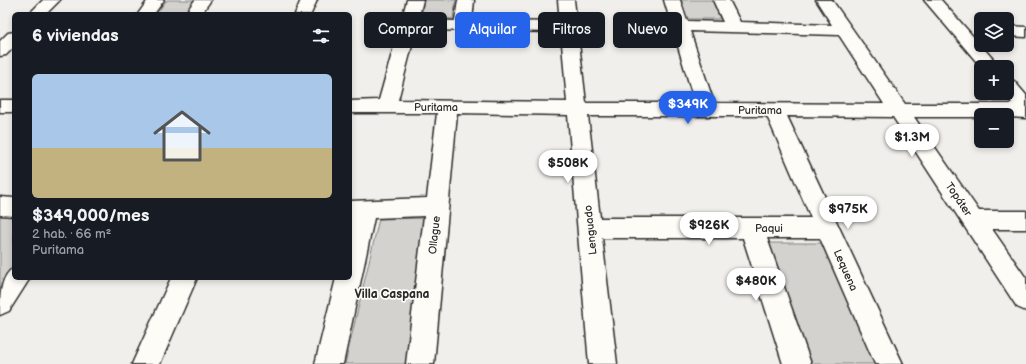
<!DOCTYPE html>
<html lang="es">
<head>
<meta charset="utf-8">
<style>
	body { margin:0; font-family:"Balsamiq Sans",sans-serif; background:#20242c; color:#f1f3f6; height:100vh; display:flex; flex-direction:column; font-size:15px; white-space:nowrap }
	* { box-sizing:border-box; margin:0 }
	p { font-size:13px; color:#9ea1a6 }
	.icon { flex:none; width:22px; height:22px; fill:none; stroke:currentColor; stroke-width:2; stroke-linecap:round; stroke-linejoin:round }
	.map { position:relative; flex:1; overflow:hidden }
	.drawer { position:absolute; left:12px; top:12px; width:340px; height:268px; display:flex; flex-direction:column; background:#171b24; border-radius:6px; box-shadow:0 2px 6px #0003 }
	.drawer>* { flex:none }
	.hud { position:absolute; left:364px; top:12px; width:380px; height:36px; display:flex; gap:8px }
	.buttons { position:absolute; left:974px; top:12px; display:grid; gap:8px }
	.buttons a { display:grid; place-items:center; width:40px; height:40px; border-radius:6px; background:#171b24; box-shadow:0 2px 6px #0003; font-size:20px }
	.price { position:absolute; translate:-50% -34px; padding:0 9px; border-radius:14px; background:#fff; color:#222; font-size:13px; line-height:26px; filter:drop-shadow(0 1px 2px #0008) }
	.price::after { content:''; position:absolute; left:50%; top:24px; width:12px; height:9px; margin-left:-6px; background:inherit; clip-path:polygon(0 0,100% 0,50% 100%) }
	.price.selected { background:#2563eb; color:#fff }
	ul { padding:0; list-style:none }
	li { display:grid; align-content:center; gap:8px; height:212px; padding:0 20px }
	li+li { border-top:1px solid #363941 }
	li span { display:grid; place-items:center; height:124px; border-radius:6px; color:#555 }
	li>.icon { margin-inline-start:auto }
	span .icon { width:72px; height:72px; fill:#fffc; stroke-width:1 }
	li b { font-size:17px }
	h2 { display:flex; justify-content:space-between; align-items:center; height:48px; padding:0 20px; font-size:17px }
	.chip { padding:0 14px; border-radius:6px; background:#171b24; box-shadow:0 2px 6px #0003; font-size:14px; line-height:36px }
	.chip.selected { background:#2563eb; color:#fff }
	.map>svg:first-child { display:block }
	.green { fill:#d3d2cf; stroke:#7f7e7d }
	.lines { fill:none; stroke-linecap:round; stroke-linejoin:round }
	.minor-casing { stroke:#2b2b2b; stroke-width:3 }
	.minor { fill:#fdfcf7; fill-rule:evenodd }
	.labels { text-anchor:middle; stroke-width:3.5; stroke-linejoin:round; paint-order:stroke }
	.street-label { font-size:11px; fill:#2b2b2b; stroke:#fdfcf7 }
	.neighbourhood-label { font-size:12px; font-weight:bold; fill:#2b2b2b; stroke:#fdfcf7 }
</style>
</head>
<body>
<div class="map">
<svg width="1026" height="364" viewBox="0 0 1026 364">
	<rect width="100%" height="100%" fill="#f0efeb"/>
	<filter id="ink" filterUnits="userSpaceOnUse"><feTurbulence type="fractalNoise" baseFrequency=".025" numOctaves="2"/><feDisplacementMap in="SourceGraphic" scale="8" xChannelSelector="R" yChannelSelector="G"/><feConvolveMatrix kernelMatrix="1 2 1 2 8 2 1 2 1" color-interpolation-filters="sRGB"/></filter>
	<g filter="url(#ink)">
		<g class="green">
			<path d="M167,0H196L186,14H156Z"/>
			<path d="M424,0H456L453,19L421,18Z"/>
			<path d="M681,0H712L720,19H688Z"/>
			<path d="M0,215H14V271L0,291Z"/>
			<path d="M430,218L413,364H345L379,219Z"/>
			<path d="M769,243H823L875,364H812Z"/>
		</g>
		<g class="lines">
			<defs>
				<g id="minor">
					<path d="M43,0H60L46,14H29Z"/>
					<path d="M148,0H164L154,14H138Z"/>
					<path d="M195,0H211L201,14H185Z"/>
					<path d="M301,0H317L311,14H295Z"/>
					<path d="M407,0H423L418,20L455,21L458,0H474L472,21L560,22L558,0H574L586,103H695L664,0H680L687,21L723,22L713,0H729L740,22L832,25L816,0H832L905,104H1013L1004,93H1007V79L1014,81L1026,95V118L1007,117V115H981V117H914L979,211H1026V229H992L1026,278V311L1017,307L893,117L787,116L903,364H875L820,238H767L811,364H783L743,238H602L617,364H589L568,115L457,113L434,364H406L424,216L374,218L343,364H315L336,278H350V201L427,198L437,113H350V101L379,100ZM416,30L561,32L567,102L398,100ZM690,31L839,35L884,104L714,103ZM588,116H767L811,218H600Z"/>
					<path d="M924,0H941L1000,67H981Z"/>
					<path d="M1007,26L1026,27V37L1007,36Z"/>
					<path d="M14,32V47L6,55L0,56V41L8,33Z"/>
					<rect x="0" y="100" width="14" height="12"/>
					<path d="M0,197L14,198V216L0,215Z"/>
					<path d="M14,268V278H30L9,311L0,315C0,298 0,275 14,268Z"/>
					<path d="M171,278H197L160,364H132Z"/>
				</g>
			</defs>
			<use href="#minor" class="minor-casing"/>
			<use href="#minor" class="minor"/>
		</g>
	</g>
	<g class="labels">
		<g class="street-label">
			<text x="436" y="111">Puritama</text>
			<text x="760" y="114">Puritama</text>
			<text transform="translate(959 199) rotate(56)" y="4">Topáter</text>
			<text x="769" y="232">Paqui</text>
			<text transform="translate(590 230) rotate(-96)" y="4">Lenguado</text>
			<text transform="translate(434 235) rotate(-84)" y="4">Ollague</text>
			<text transform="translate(846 270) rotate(66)" y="4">Lequena</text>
		</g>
		<g class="neighbourhood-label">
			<text x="392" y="298">Villa Caspana</text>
		</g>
	</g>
</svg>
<div class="buttons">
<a><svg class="icon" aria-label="layers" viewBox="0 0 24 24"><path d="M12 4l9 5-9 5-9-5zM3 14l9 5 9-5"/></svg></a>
<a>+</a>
<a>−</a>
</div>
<b class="price selected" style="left:688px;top:125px">$349K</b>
<b class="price" style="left:912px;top:158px">$1.3M</b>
<b class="price" style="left:568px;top:184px">$508K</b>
<b class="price" style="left:848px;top:230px">$975K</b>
<b class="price" style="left:709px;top:246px">$926K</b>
<b class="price" style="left:756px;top:302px">$480K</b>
<div class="hud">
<a class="chip">Comprar</a>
<a class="chip selected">Alquilar</a>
<a class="chip">Filtros</a>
<a class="chip">Nuevo</a>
</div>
<section class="drawer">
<h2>6 viviendas<svg class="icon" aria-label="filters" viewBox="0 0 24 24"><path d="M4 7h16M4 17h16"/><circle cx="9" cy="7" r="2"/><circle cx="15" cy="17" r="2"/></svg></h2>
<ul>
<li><span style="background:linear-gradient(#a9c7e8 60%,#c2b280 0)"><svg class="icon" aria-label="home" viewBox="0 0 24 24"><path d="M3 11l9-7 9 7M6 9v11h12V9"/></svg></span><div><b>$349,000/mes</b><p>2 hab. · 66 m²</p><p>Puritama</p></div></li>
</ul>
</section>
</div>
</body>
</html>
